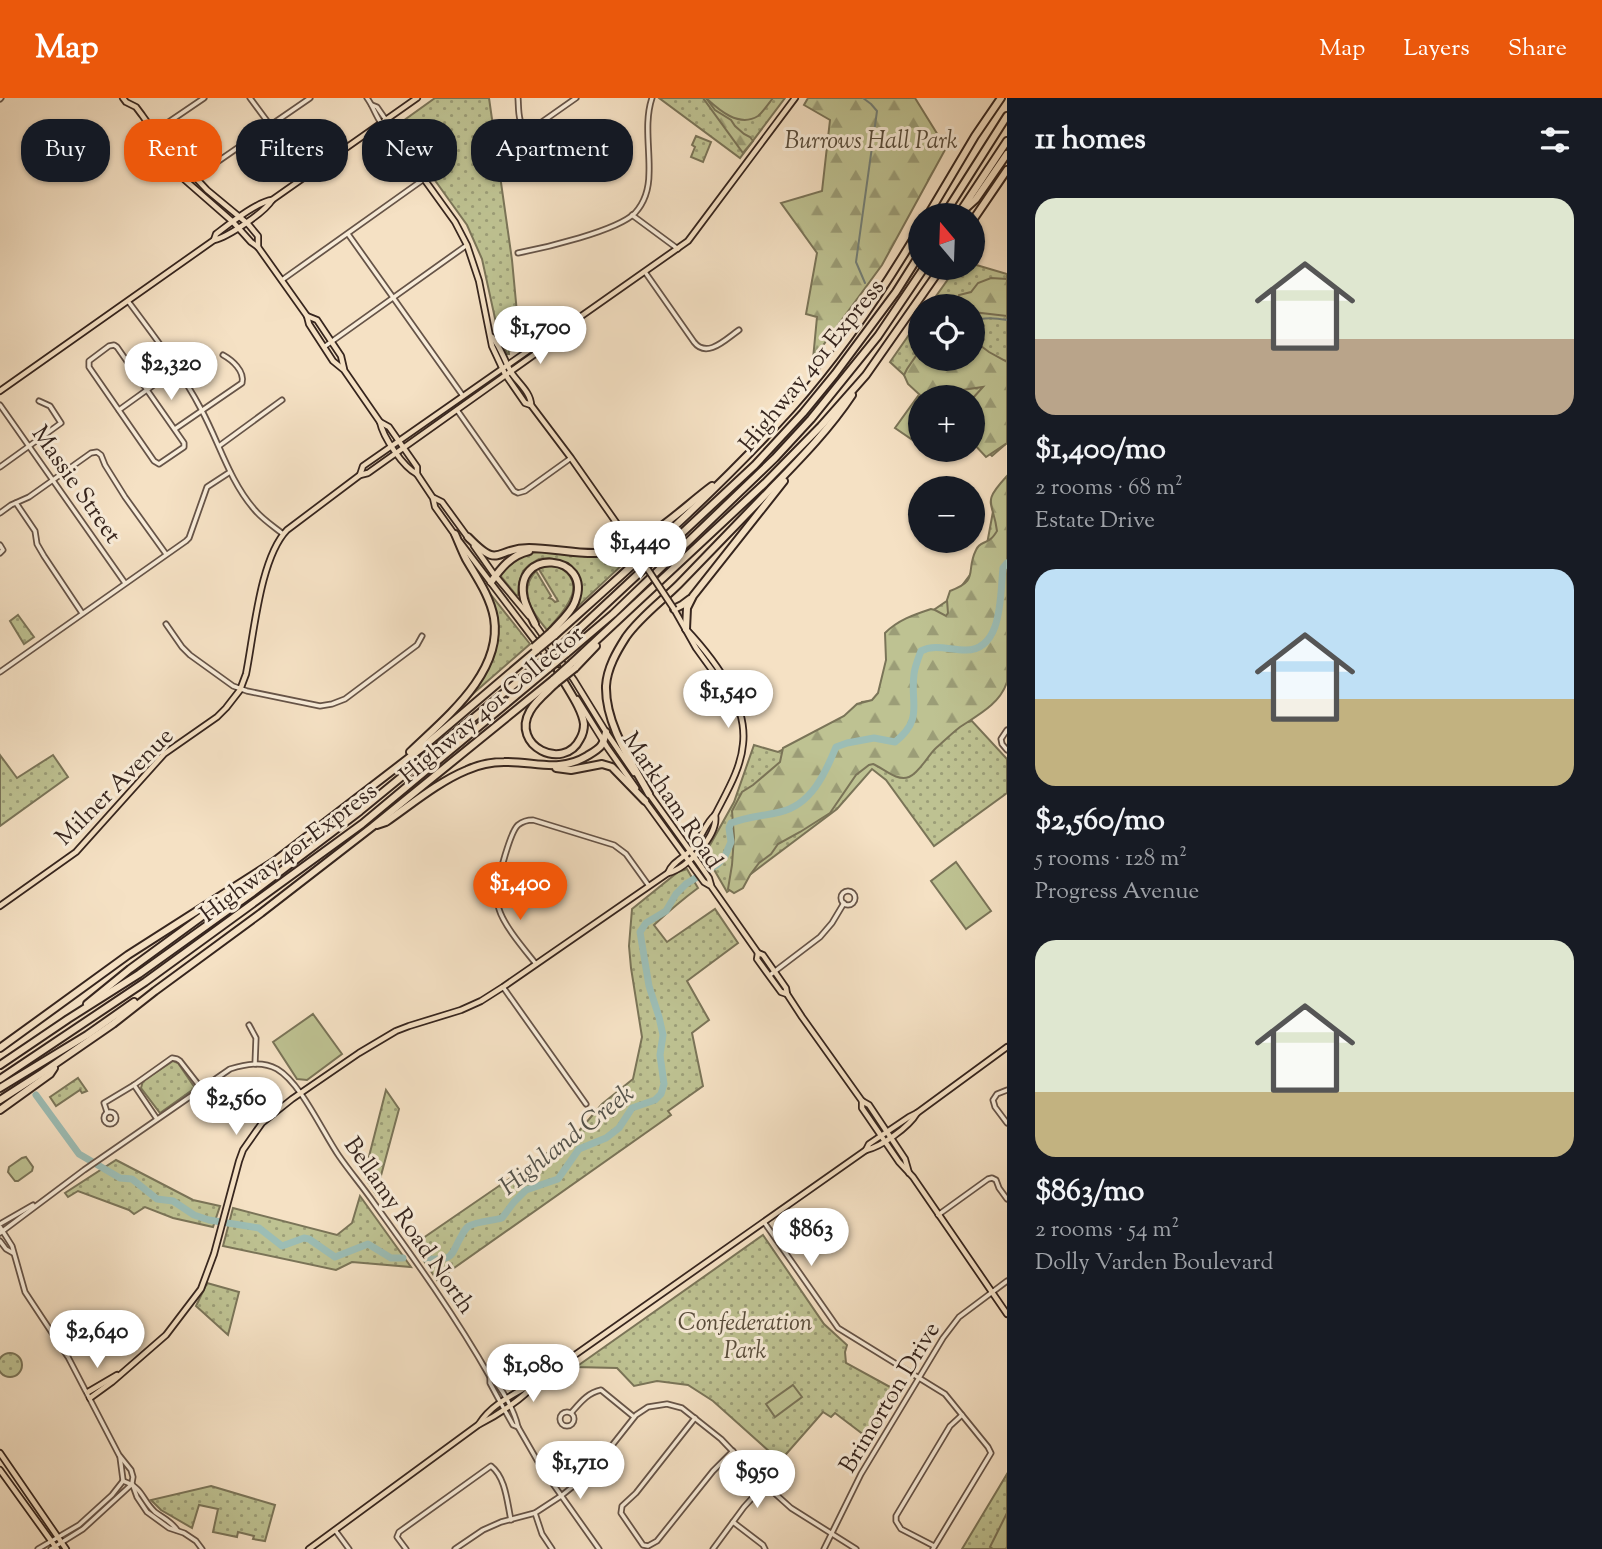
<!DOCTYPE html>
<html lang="en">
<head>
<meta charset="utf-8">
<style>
	body { margin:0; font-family:"Sorts Mill Goudy",serif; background:#20242c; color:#f1f3f6; height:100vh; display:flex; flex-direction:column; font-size:26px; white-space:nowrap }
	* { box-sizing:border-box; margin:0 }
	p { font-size:23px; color:#9ea1a6 }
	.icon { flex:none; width:38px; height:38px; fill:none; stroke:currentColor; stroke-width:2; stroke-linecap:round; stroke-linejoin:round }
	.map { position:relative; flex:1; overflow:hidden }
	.sheet { display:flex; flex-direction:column; background:#171b24; width:595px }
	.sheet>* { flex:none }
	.hud { position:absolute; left:21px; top:21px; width:665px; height:63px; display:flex; gap:14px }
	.needle { width:46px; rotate:341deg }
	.fabs { position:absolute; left:908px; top:105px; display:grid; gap:14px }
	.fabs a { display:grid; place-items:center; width:77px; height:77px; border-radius:50%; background:#171b24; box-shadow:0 2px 5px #0004; font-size:35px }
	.price { position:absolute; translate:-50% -60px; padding:0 16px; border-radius:24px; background:#fff; color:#222; font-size:23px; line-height:46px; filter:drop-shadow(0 2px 4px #0008) }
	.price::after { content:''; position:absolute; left:50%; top:42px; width:21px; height:16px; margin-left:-10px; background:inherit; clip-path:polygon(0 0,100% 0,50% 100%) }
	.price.current { background:#ea580c; color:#fff }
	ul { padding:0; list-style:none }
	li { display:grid; align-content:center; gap:14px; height:371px; padding:0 28px }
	li span { display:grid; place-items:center; height:217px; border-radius:21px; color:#555 }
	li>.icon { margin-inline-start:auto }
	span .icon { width:126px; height:126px; fill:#fffc; stroke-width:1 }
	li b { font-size:30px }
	h2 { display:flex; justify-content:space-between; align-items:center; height:84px; padding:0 28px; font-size:30px }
	.tag { padding:0 24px; border-radius:28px; background:#171b24; box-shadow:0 2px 5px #0004; font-size:24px; line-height:63px }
	.tag.current { background:#ea580c; color:#fff }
	header { display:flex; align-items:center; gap:42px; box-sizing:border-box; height:98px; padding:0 35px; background:#ea580c; color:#fff }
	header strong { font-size:33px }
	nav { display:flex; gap:38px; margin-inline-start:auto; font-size:24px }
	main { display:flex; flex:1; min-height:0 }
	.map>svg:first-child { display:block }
	.grass { fill:url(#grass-dots); stroke:#7a7458; stroke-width:2 }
	.forest { fill:url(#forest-firs); stroke:#7a7458; stroke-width:2 }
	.garden { fill:#bec292; stroke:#7a7458; stroke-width:2 }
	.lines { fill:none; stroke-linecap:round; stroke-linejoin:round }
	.stream { stroke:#738079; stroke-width:2 }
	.river { stroke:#9cbdb5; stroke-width:7 }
	.minor-casing { stroke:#665448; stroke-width:7 }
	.major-casing { stroke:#36251e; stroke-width:8 }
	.highway-casing { stroke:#36251e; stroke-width:10 }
	.minor { stroke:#f8ecd9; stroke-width:3.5 }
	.major { stroke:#f5e1c4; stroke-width:4.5 }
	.highway { stroke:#f5e1c4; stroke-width:6 }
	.major-bridge-casing { stroke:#36251e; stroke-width:8; stroke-linecap:butt }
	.highway-bridge-casing { stroke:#36251e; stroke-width:10; stroke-linecap:butt }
	.major-bridge { stroke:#f5e1c4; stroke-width:4.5 }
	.highway-bridge { stroke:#f5e1c4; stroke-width:6 }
	.labels { text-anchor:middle; stroke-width:6; stroke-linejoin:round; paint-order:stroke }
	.park-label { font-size:24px; font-style:italic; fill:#584c3b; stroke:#f8ecd9 }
	.street-label { font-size:24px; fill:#36251e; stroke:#f8ecd9 }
	.water-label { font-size:26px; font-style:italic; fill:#55534b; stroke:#f8ecd9 }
</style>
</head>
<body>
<header>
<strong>Map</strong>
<nav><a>Map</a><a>Layers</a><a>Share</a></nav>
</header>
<main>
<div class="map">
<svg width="1007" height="1451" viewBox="0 0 1007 1451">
	<defs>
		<pattern id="grass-dots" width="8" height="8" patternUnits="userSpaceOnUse" patternTransform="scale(1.75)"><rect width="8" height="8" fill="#bec292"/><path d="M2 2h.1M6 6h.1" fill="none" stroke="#9b9d77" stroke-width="1.8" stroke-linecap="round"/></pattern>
		<pattern id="forest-firs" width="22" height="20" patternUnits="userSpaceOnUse" patternTransform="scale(1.75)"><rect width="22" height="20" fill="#bec292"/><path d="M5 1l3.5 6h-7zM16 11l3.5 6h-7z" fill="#9b9d77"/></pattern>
	</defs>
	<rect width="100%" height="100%" fill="#f5e1c4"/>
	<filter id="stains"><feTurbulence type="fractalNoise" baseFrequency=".00286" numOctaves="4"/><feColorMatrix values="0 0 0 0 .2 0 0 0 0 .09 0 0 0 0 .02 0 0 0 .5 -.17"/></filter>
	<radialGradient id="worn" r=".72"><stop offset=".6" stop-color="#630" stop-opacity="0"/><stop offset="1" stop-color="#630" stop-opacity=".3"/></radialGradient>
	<g class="grass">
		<path d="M435,0H489L512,162L517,215L505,224L509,256H507L496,225L482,161L467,127L396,28Z"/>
		<path d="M659,0H785L740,60Z"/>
		<path d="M696,38L711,44L703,64L691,59L695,49L692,47Z"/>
		<path d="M973,166L1007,176V345L992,358L973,341V299H928L890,264L920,221V261H973V208H929L956,170H973Z"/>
		<path d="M1007,395V584L999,596L968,624L972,623L1007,661V695L934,748L886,682L872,671L837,711L727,794L705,756L734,704L754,647L778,654L841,624L862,604L880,602L922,520L954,498L985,457L994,408Z"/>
		<path d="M540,454L587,457H607L622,467L573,513L579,494L570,469L561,463L549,460L539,461L529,467L523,473L519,485L518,497H516L499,476L525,455Z"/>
		<path d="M552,466C593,482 566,511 547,532C532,514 517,494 536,473L551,498L549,500L552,501L555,504L558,503L537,468Z"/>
		<path d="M484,488L530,546L467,601L483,577L496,536Z"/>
		<path d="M18,517L34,539L24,546L10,523Z"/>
		<path d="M0,657L17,680L53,657L68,679L0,728Z"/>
		<path d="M687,771L698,790C683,801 668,814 654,827L667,844L715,811L738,845L687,883L709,922L692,935L703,988L668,1013L671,1017L437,1182L413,1147L579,1033L602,1006L633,981L642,939L631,870L629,848L632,811L678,774Z"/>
		<path d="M173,963L178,965L195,990L160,1015L141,990L143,983Z"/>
		<path d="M78,980L87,993L82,995L80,992L56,1008L50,999Z"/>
		<path d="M386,992L399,1011L376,1096L364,1078Z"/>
		<path d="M116,1062L193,1102L220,1108L213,1129L173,1120L145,1109L134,1116L129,1112L78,1093L68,1099L65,1095Z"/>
		<path d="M360,1098L411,1169L352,1164L336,1172L223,1148L233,1110L337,1137L352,1125Z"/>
		<path d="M763,1137L824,1226L847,1247L845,1254L846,1265L901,1295L872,1343L835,1315L831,1319L823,1314L780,1363L713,1303L688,1287L657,1283L634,1288L617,1270L576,1269Z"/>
		<path d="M207,1185L239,1194L228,1237L196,1208Z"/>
		<circle cx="10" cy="1267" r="12"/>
		<path d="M1007,1376V1451H962Z"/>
		<path d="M211,1388L275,1407L265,1443L253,1441L254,1438L238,1434L237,1439L213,1434L218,1411L199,1407L192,1430L161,1412L151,1402Z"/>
	</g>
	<g class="forest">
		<path d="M703,0H706L715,12L731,22L735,28L744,36L750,39L753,43L743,55Z"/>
		<path d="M808,0H915L946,50L882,167L813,261L817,219L806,216L817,155L781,105L822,93L830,22L804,7Z"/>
		<path d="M991,180L1007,181V218L973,214V208H956L959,197L971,194L978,185Z"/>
		<path d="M973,242L989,254L1007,264V345L986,359L973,345V300L983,289L921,298L908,286L904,277L907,271L920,252V261H973Z"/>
		<path d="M1007,378V584C1000,606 978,617 960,629C951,636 943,644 935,651C927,659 919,675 909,679C897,684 883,670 873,666L869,667L856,677L830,715L800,734L778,746L771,756L759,765L750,777L743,790L734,795L728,791L732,767L734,739L732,713L742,694L753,687L780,664L783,650L844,618L857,606L872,602L878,595L886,562L885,535C898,522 913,517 931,511L935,512L946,518L948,515L947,502L950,493C980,482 965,474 976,452C979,445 983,446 989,442C993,440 995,436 997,433C993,402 981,406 1007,378Z"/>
	</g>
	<g class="garden">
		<path d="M706,0H773C769,5 763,14 758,18C739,30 719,12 706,0Z"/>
		<path d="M918,298L920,300V347L895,330Z"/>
		<path d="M956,764L991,813L966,831L931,783Z"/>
		<path d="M313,916L342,956L307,982L297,981L273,944Z"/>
		<path d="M26,1059L33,1069L32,1073L18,1083H15L8,1074L9,1069L22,1060Z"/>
		<path d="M793,1287L802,1299L775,1319L766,1306Z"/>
		<path d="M1007,1415V1449L1006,1451H993L990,1449Z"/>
	</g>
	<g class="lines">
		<g class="stream">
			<path d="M863,0L871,6L877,13L856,164L865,185"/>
			<path d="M973,223C983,219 996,220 1007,222"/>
		</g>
		<g class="river">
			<path d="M36,997L79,1056L120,1080L132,1081L157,1101L173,1103L194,1117L209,1122L259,1130L282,1148L304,1140L309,1141L335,1159L368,1146L391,1160H403"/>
			<path d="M426,1161C456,1162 449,1159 462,1137C464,1133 466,1130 469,1128C478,1123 492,1123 502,1120L514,1104L526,1092L558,1081L579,1051L606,1040L619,1030L632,1010L655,1002L661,996L664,986L660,957L663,937L659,919L649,888L640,834L646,825L666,813L676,796L686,786L718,766L725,758L731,744L729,730L731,725C747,719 763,718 780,714C811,707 825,676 836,649L847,645L874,640L895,644C924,621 910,606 914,576C915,568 918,561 921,553C935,546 950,552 965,552C1003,553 1000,497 1003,470L1007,465"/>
		</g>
		<defs>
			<g id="minor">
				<path d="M250,0L270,27"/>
				<path d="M367,0C373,8 375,16 381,25"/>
				<path d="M518,0C519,12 517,27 529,33L576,0"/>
				<path d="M0,1L1,0"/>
				<path d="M372,7L377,9L386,22"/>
				<path d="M154,34L204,0"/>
				<path d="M188,84L310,0"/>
				<path d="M632,117L678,151"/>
				<path d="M348,136L463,298"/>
				<path d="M518,155C544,150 617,133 635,115C645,104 649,90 649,75C650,51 644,24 652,0"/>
				<path d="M645,174L694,244C707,261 726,241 739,232"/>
				<path d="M282,182L424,81"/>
				<path d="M128,203C154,238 181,273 201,311C219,344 229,382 254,411C262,421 273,428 283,436"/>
				<path d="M114,247L117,249L184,345V349L159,366L154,363L89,269V263L109,248Z"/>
				<path d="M324,249L467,147"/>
				<path d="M0,307L125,485"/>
				<path d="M119,312L176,271"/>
				<path d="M457,312L514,393L518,395L525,393L571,360"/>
				<path d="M175,331L242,285C245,273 232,262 223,257"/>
				<path d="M219,348L282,302"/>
				<path d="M0,369L61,325L50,308L39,303"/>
				<path d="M16,405L35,433L37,446L44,458L82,515"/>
				<path d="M0,415L11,407L29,399L91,355L97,354L101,357L105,367L125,399L166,456"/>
				<path d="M0,447L3,452L0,455"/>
				<path d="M166,526L182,549L190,557L233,588L247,593L320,608L332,606L345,601L417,547L422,538"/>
				<path d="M0,574L186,443L189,440L207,389L230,374"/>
				<path d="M1007,632L1001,641L1002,646L1007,652"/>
				<circle cx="848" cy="800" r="7"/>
				<path d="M536,866C525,852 504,828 499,811C497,805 496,797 497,790C499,778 510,734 518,727C523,723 528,722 533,722L614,747L626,756L649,788"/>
				<path d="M770,877L820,839L832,825L844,805"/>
				<path d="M503,889L586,1006"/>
				<path d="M249,927L256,940L255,966"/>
				<path d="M134,987L157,1021"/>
				<path d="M1007,992L997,996L993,1002L995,1009L1007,1025"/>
				<circle cx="110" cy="1020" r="6"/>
				<path d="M107,1014L104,1005L134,987L172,960L177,961L180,963L201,990"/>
				<path d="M938,1117L988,1081L992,1080L996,1082L999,1090L1007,1101"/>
				<path d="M764,1124L838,1230L945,1296L988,1349L991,1355L933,1451"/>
				<path d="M0,1126L33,1107"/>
				<path d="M0,1129L12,1148L25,1194L68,1259L119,1357L131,1372L133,1379L132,1385L137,1399L147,1414L169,1430L184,1435L196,1443L202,1451"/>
				<path d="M0,1135L84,1072L230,971C246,966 262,963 277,971C301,985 323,1035 339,1058C350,1074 363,1089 374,1105C415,1162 456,1219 490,1279C502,1288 515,1315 518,1329L541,1369L599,1451"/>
				<path d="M0,1143L6,1151L13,1155"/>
				<path d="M490,1279V1285L504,1311L513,1327L518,1329"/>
				<circle cx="567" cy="1321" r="7"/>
				<path d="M571,1315C580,1305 587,1295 601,1292L634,1319"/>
				<path d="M695,1320L636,1395L622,1408L621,1415L643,1447L648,1448L657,1443L713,1373L733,1353"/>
				<path d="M120,1359L123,1382"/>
				<path d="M123,1383C144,1390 141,1401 155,1414C163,1420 171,1423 177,1432"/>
				<path d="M535,1415L542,1436L552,1451"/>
				<path d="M733,1424L763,1447L765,1451"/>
				<path d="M335,1432L349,1451"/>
				<path d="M934,1448L901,1431L896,1423V1418L950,1328L962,1317"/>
				<path d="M38,1451L79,1427L112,1397L123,1383"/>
				<path d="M51,1451L83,1431L131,1387"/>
				<path d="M406,1451L397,1439L399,1434L491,1368C506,1380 507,1404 511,1422"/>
				<path d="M455,1451L483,1432L501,1424L535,1415L561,1398L591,1374L636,1317L648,1309L667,1306L682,1310L721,1341L760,1382L791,1410L856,1451"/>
				<path d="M713,1451L744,1409L765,1386"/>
				<path d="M824,1451L861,1376L943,1240L959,1219L1007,1183"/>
			</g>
			<g id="major">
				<path d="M123,0L126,4L136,9L142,17L172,59L174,68L185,82L233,124L251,144L258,149L307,218L309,226L333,263L344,272L380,324C383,339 403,369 417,376"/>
				<path d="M386,22L398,39V44"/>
				<path d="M381,26L392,42L398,45L455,124L467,147L479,183L492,248L505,276L525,305L531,307L571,360L627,440"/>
				<path d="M173,59L179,62L207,92L248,126L258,138V149"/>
				<path d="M214,142L216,136C228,127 258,103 272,102"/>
				<path d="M307,218L317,222L341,258L344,271"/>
				<path d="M492,239C501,249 504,262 511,274C517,284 531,294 531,307"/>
				<path d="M0,293L214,142C228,139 265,114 272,102L417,0"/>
				<path d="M380,324L389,329L417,369V376L433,400L435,409L455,437"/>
				<path d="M360,377L363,368L386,352L532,250L548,243"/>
				<path d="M434,400L442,404L469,441"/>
				<path d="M460,444L554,568"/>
				<path d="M474,448L493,475L529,518"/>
				<path d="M674,511L696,550L717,579L736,611"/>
				<path d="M534,525L574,582L606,634L634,675"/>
				<path d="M577,601L607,649L636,690"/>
				<path d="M647,693L698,764L709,780L711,787"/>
				<path d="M645,703L704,784L711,788L758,855L763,857L786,890L787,896L802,919L862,1003L869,1007L905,1061L909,1075"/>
				<path d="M668,775C672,764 684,760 692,751C702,741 704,726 715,717C726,695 741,671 743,646C748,604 713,560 686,531"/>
				<path d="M0,808L76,754L164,656L217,619L226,610L240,592L246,576C254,536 260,460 287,432L360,377L368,375L545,249L549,243L570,226L688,143L795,0"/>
				<path d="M758,855L757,861L781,894L787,896"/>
				<path d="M862,1003V1010L899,1064L913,1079L1007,1216"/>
				<path d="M866,1052L869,1046L909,1019L917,1015L1007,949"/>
				<path d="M88,1294L117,1277"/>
				<path d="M90,1300L112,1284L166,1237L201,1191L214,1156L239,1063L243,1052L262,1025L292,1001L359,955L396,933L409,928L461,912L481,903L503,889L668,775C687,771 719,737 715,717"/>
				<path d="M479,1326C494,1302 523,1293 545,1278L866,1052C881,1049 909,1029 917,1015"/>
				<path d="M0,1355L66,1451"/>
				<path d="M0,1372L57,1451"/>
				<path d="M309,1451L478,1327C494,1319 525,1300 534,1286"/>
			</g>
			<g id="highway">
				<path d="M965,111L976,101L1007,56"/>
				<path d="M928,117L975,38L1001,0"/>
				<path d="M944,117L1007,18"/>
				<path d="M958,117L1007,43"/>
				<path d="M973,122L1007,72"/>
				<path d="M468,439C501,473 494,450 529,450C552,450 575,456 599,455C644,452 678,413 712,388"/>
				<path d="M491,484C501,470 511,457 529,453"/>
				<path d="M674,511L682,507L690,501"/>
				<path d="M535,526C531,518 526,509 524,501C512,449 594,455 575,504C571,515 559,525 551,534"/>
				<path d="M686,531L687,510L693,498L784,383"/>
				<path d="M554,538C635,465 718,392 791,311C841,255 882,194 920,130"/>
				<path d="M561,548L755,367L803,315L835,276L896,194L920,156"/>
				<path d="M566,556L613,516L775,360L811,321L878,238L924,170"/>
				<path d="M572,565L765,385L821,328L866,277L941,170"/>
				<path d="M575,570L596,548"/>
				<path d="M556,585C547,594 536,602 530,613C510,648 564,674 580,641C583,636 584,632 584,626C582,609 565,588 558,573"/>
				<path d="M410,654C445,620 503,575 494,520C490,498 477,480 466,461C462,453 459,445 455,436"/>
				<path d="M556,670L571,672L602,666L612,669L645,703"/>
				<path d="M649,696C631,663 605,626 606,588C607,570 617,553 626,539C640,519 662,503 679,486C709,455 738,425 768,394C798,363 828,333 852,297"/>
				<path d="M377,727L386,724C412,706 438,684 467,672C478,667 492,664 504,664C534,663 559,675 587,658C600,650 603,649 606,634"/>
				<path d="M87,906L130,871L249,784"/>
				<path d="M0,950L128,857L275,763L423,649L537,552"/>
				<path d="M0,967L68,921L139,876L252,795L360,713L544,562"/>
				<path d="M0,981L145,884L362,726L549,570"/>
				<path d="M0,990L87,937L134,904"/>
				<path d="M0,1002L42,975L113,926L155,893L261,815L372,729L554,581"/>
				<path d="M0,1012L50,976L54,970"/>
			</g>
		</defs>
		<use href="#minor" class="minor-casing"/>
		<use href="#major" class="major-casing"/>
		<use href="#highway" class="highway-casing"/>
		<use href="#minor" class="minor"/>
		<use href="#major" class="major"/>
		<use href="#highway" class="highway"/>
		<defs>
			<path id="major-bridge" d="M627,440L674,511"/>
			<g id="highway-bridge">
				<path d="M534,549L551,534"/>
				<path d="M537,552L554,538"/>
				<path d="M544,562L561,548"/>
				<path d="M549,570L566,556"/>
				<path d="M554,581L572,565"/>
				<path d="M556,585L575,570"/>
			</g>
		</defs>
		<use href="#major-bridge" class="major-bridge-casing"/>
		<use href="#highway-bridge" class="highway-bridge-casing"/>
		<use href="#major-bridge" class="major-bridge"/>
		<use href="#highway-bridge" class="highway-bridge"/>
	</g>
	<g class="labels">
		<g class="park-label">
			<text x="871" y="50">Burrows Hall Park</text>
			<text x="745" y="1232">Confederation<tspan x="745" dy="28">Park</tspan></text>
		</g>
		<g class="street-label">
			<text transform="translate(811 267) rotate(-51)" y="8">Highway 401 Express</text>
			<text transform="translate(77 386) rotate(55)" y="8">Massie Street</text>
			<text transform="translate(491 606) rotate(-40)" y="8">Highway 401 Collector</text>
			<text transform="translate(114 688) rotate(-45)" y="8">Milner Avenue</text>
			<text transform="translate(673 702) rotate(56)" y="8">Markham Road</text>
			<text transform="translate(288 754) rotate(-37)" y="8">Highway 401 Express</text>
			<text transform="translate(410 1127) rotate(55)" y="8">Bellamy Road North</text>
			<text transform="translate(889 1299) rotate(-59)" y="8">Brimorton Drive</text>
		</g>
		<g class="water-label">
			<text transform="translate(566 1041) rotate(-38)" y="9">Highland Creek</text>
		</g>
	</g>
	<rect width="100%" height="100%" filter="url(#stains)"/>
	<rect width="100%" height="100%" fill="url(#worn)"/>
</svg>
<div class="fabs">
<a><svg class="needle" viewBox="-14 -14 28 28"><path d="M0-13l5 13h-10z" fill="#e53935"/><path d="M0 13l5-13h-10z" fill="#9ea1a6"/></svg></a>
<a><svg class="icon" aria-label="locate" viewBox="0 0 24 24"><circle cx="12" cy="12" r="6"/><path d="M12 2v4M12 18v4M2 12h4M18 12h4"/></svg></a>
<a>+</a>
<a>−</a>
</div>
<b class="price" style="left:540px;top:268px">$1,700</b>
<b class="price" style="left:171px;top:304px">$2,320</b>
<b class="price" style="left:640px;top:483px">$1,440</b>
<b class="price" style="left:728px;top:632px">$1,540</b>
<b class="price current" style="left:520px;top:824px">$1,400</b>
<b class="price" style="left:236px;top:1039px">$2,560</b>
<b class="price" style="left:811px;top:1170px">$863</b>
<b class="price" style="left:97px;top:1272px">$2,640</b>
<b class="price" style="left:533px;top:1306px">$1,080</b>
<b class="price" style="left:580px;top:1403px">$1,710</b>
<b class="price" style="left:757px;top:1412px">$950</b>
<div class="hud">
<a class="tag">Buy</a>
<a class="tag current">Rent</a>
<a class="tag">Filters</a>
<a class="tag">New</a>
<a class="tag">Apartment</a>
</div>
</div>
<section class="sheet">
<h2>11 homes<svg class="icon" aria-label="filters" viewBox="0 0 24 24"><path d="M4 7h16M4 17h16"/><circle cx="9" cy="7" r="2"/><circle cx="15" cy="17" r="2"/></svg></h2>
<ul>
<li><span style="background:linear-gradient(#dfe7d0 65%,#b9a48a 0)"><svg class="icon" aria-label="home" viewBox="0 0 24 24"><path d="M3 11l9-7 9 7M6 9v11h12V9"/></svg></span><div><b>$1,400/mo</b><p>2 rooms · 68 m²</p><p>Estate Drive</p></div></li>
<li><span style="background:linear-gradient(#bfe0f5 60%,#c2b280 0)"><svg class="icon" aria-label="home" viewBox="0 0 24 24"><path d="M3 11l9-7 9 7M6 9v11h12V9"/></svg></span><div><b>$2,560/mo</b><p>5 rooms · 128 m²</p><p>Progress Avenue</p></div></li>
<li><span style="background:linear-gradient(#dfe7d0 70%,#c2b280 0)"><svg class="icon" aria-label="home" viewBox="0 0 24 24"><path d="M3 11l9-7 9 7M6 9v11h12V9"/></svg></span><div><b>$863/mo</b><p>2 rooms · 54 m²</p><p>Dolly Varden Boulevard</p></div></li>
</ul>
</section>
</main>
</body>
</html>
